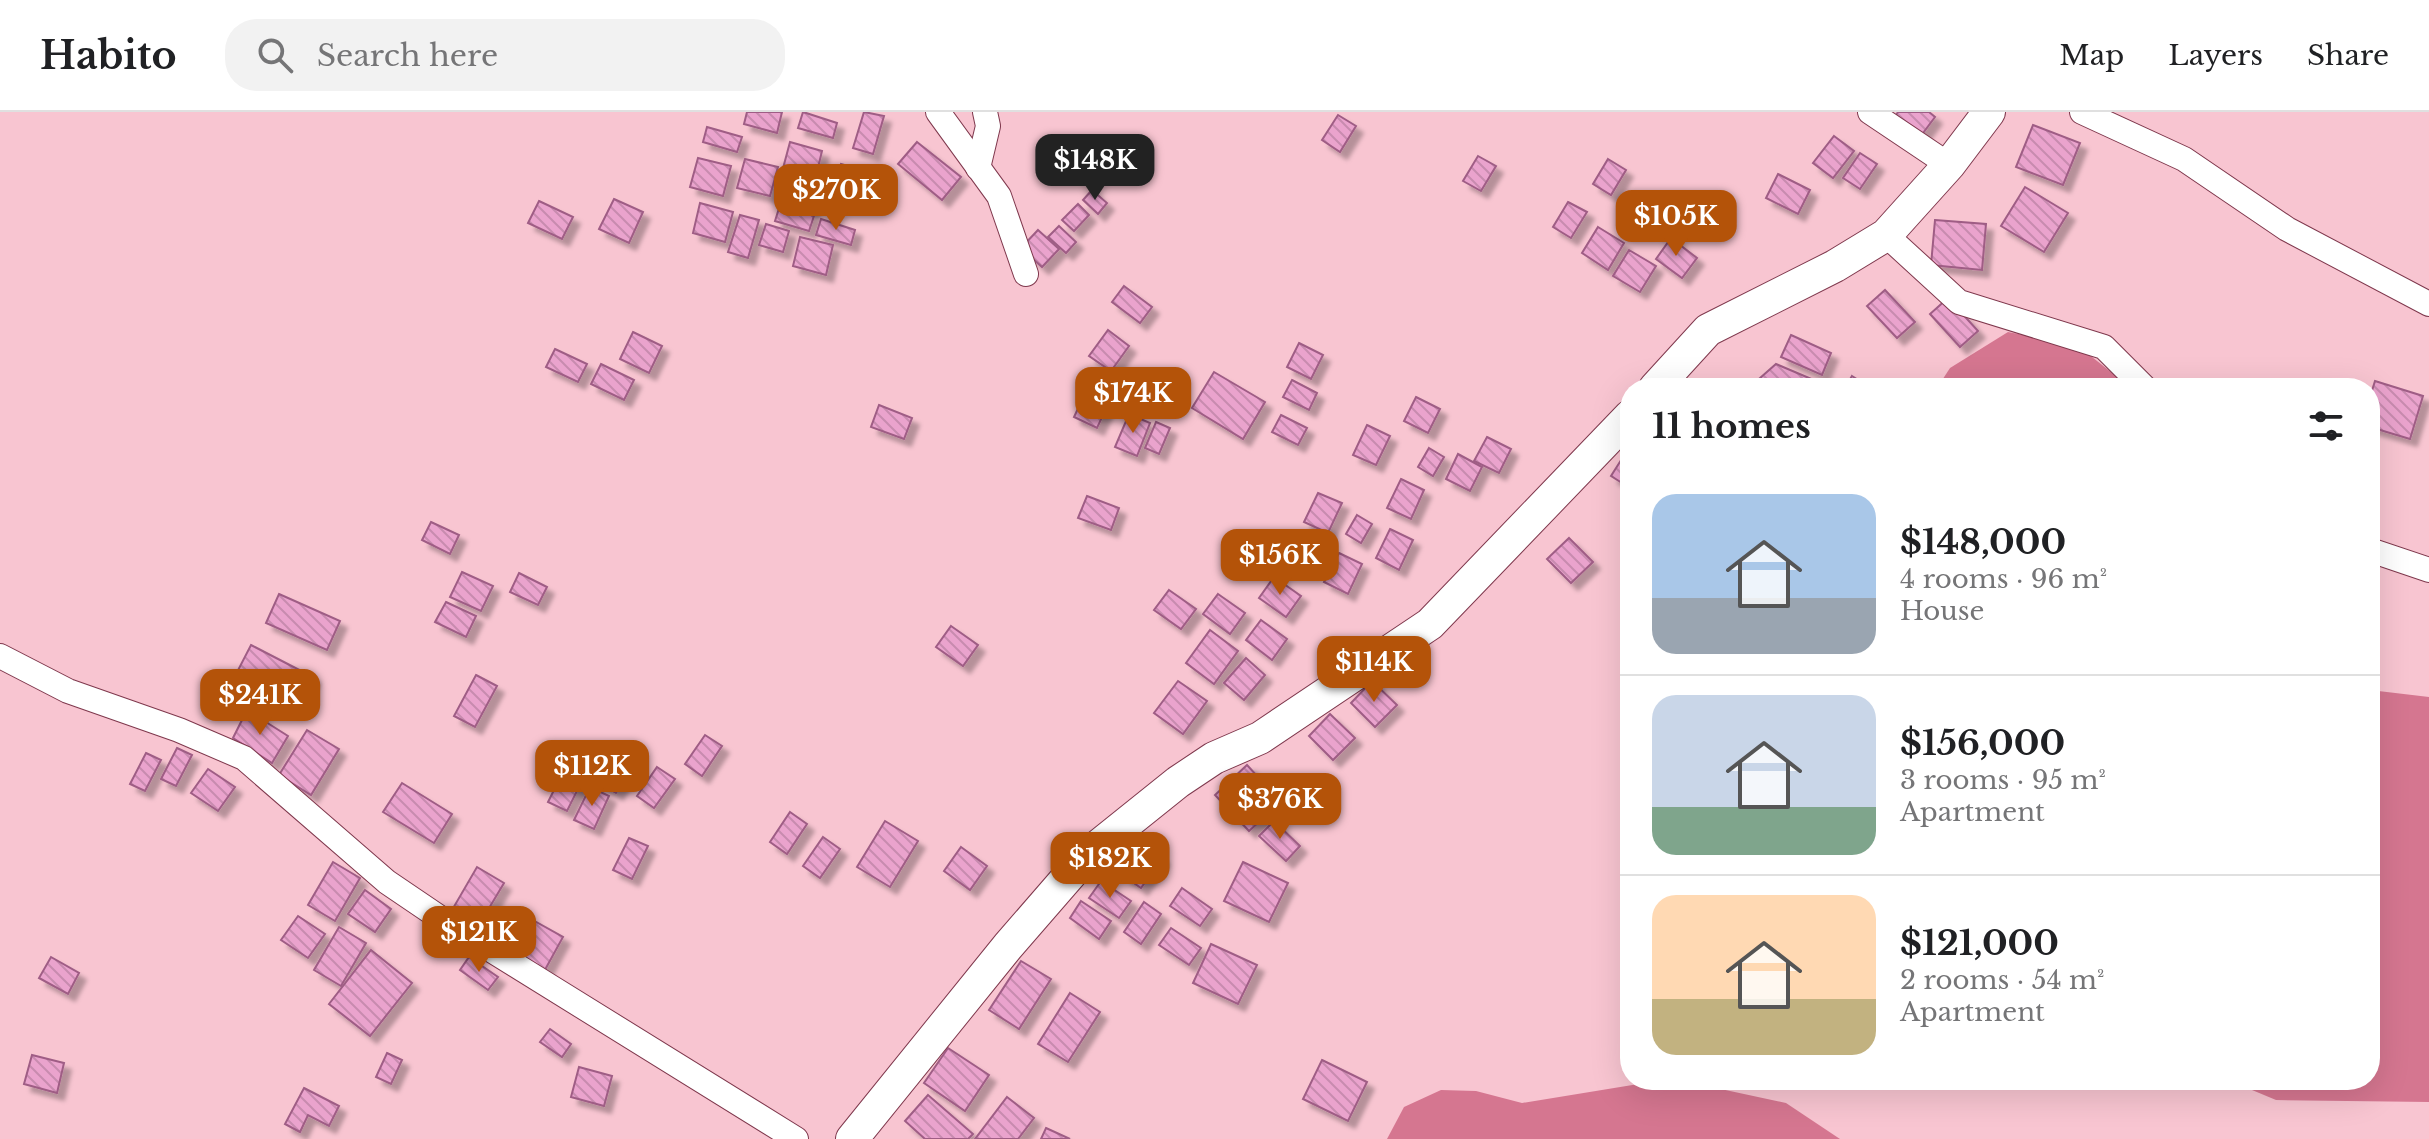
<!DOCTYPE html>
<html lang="en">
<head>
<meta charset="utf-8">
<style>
	body { margin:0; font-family:"Libre Baskerville",serif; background:#f2f2f2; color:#202124; height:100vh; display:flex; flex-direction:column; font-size:30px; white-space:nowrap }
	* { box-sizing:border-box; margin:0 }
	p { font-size:26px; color:#757577 }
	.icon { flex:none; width:44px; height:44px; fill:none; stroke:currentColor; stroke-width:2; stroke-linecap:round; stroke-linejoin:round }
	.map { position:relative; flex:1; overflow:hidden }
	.details { position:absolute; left:1620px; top:266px; width:760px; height:712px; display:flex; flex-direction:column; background:#fff; border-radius:32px; box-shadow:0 8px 32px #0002 }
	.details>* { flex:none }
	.price { position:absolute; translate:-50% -68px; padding:0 18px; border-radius:16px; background:#b45309; color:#fff; font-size:26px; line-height:52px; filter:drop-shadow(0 2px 4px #0008) }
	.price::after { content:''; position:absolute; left:50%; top:48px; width:24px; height:18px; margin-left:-12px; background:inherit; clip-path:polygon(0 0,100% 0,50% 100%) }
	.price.current { background:#222; color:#fff }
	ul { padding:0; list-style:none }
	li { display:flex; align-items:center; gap:24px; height:200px; padding:0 32px }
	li+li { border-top:2px solid #e0e0e0 }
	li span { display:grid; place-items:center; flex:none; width:224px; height:160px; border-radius:24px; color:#555 }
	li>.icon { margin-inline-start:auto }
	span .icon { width:96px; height:96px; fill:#fffc; stroke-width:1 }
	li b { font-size:34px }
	h2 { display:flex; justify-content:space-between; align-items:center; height:96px; padding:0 32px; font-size:34px }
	header { display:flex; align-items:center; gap:48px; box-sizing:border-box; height:112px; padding:0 40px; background:#fff; border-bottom:2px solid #e0e0e0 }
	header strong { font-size:38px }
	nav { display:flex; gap:44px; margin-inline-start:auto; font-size:28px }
	.search { width:560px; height:72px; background:#f2f2f2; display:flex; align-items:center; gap:20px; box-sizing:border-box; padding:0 28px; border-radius:32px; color:#757577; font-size:30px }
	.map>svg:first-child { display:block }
	.water { fill:#d57690 }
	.building { fill:url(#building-back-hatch); stroke:#9f5d85; stroke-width:2; filter:url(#shadow) }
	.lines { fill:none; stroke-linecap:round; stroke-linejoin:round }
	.street-casing { stroke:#7f384d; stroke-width:26 }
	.secondary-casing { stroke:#7f384d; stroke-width:34 }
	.street { stroke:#fff; stroke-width:24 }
	.secondary { stroke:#fff; stroke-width:32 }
</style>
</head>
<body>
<header>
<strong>Habito</strong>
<div class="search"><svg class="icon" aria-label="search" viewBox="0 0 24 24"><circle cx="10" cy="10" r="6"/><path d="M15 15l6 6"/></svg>Search here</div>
<nav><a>Map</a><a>Layers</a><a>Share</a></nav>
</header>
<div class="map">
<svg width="2429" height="1027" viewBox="0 0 2429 1027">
	<defs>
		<pattern id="building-back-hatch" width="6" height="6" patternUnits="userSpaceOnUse" patternTransform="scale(2)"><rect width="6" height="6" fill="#eaa3cd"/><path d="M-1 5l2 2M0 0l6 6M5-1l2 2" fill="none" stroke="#c88baf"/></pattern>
		<filter id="shadow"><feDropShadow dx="7" dy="7" stdDeviation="2" flood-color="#0004"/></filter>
	</defs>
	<rect width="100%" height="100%" fill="#f8c5d1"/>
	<g class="water">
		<path d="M2008,220L2077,233L2131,276H1937L1950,256Z"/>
		<path d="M2370,578L2429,585V990L2276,988L2228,968H2370Z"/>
		<path d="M1663,968H1679L1786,991L1840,1027H1387L1404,995L1441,978L1476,979L1522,991Z"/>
	</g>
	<g class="building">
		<path d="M747,0H782L777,21L744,12Z"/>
		<path d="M803,0L837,11L833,26L798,16Z"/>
		<path d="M864,0L884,4L873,42L853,36Z"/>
		<path d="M1898,0H1929L1935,5L1920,25L1894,6Z"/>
		<path d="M1338,3L1356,14L1340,40L1322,28Z"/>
		<path d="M2033,13L2080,31L2063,73L2016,55Z"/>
		<path d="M707,15L742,25L737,40L703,30Z"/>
		<path d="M1834,24L1854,39L1833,66L1813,51Z"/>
		<path d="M790,30L822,39L815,68L782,60Z"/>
		<path d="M917,30L961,65L942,88L898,52Z"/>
		<path d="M1860,41L1877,52L1860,77L1843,66Z"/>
		<path d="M1478,44L1496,54L1481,79L1463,69Z"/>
		<path d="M698,46L731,54L723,84L690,75Z"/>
		<path d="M745,47L778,55L770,84L737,76Z"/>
		<path d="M1608,47L1626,58L1611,83L1593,72Z"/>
		<path d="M841,52L872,61L865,85L833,76Z"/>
		<path d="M1778,62L1810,78L1798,102L1766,86Z"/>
		<path d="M785,68L818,78L812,99L779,89Z"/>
		<path d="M2025,75L2068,101L2044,140L2001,114Z"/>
		<path d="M1092,78L1107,91L1098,102L1083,88Z"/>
		<path d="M614,87L643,100L629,131L599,117Z"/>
		<path d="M539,89L573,105L562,127L528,111Z"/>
		<path d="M1568,90L1587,100L1571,126L1553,115Z"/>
		<path d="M700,91L733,100L725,130L693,121Z"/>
		<path d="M1078,92L1089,103L1074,119L1062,108Z"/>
		<path d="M780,93L814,104L809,119L775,109Z"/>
		<path d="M740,103L759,108L748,146L728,140Z"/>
		<path d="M821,107L855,118L851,133L816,123Z"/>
		<path d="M1935,108L1986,112L1982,158L1931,153Z"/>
		<path d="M766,112L789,119L783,140L759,133Z"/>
		<path d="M1059,114L1076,130L1066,141L1048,125Z"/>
		<path d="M1598,115L1624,131L1608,158L1582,141Z"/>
		<path d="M1038,118L1059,137L1042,155L1021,136Z"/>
		<path d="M800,125L833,133L826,163L793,154Z"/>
		<path d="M1671,126L1697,146L1682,166L1656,147Z"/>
		<path d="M1629,138L1656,154L1640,180L1613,164Z"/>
		<path d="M1124,174L1152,195L1140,211L1112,190Z"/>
		<path d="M1885,178L1915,210L1897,226L1867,194Z"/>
		<path d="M1948,186L1978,219L1960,235L1930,202Z"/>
		<path d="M1108,218L1129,234L1111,259L1089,244Z"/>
		<path d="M633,220L662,234L649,261L620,247Z"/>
		<path d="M1791,223L1831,241L1822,263L1781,245Z"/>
		<path d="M1299,231L1323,243L1311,267L1287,255Z"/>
		<path d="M555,237L587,252L578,270L546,255Z"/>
		<path d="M601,252L634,268L624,288L591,272Z"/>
		<path d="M1776,252L1828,274V276H1780L1760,266Z"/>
		<path d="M1214,260L1265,290L1243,327L1192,296Z"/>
		<path d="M1852,264L1871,276H1845Z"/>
		<path d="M1292,268L1317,281L1309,298L1283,285Z"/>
		<path d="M2375,269L2423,284L2410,327L2370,315V285Z"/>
		<path d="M1088,275L1111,286L1097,316L1074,305Z"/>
		<path d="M1416,285L1440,297L1428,321L1404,309Z"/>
		<path d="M879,293L912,306L904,327L871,315Z"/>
		<path d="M1129,302L1150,311L1137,344L1115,335Z"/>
		<path d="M1281,303L1307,316L1298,333L1272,320Z"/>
		<path d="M1156,310L1170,316L1159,342L1145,336Z"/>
		<path d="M1367,313L1390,324L1376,353L1353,343Z"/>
		<path d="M1487,325L1511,337L1499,361L1474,349Z"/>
		<path d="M1429,336L1444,345L1433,364L1418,355Z"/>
		<path d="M1458,342L1482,355L1470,379L1446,367Z"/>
		<path d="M1623,345L1630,349V376L1611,364Z"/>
		<path d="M1401,367L1424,378L1411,407L1387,396Z"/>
		<path d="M1318,381L1342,391L1328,421L1304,410Z"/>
		<path d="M1087,384L1119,396L1111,418L1078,406Z"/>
		<path d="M1357,403L1372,412L1361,431L1346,422Z"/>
		<path d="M431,410L459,423L450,442L422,428Z"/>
		<path d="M1390,417L1413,428L1399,458L1376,446Z"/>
		<path d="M1569,426L1593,450L1571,471L1547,447Z"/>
		<path d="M1339,441L1362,452L1348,482L1324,470Z"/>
		<path d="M462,460L493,474L481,499L450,485Z"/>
		<path d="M519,461L547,475L538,493L510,480Z"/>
		<path d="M1274,465L1301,484L1286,505L1259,486Z"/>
		<path d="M1169,478L1196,497L1181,517L1154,498Z"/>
		<path d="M279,482L340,509L327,538L266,511Z"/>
		<path d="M1218,482L1245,501L1230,522L1203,502Z"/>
		<path d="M446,490L476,504L466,525L435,510Z"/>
		<path d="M1261,508L1287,527L1272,548L1246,528Z"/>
		<path d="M951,514L978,533L963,554L936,535Z"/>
		<path d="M1210,518L1238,539L1214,572L1186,551Z"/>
		<path d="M251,533L313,565L297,596L235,564Z"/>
		<path d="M1246,546L1265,563L1244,588L1224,571Z"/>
		<path d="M476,563L497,574L475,615L454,604Z"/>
		<path d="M1178,569L1207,589L1183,622L1154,601Z"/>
		<path d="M1372,569L1397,593L1375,615L1351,591Z"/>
		<path d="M247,598L288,624L272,651L233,626Z"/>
		<path d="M1330,602L1355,626L1333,648L1309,624Z"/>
		<path d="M307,618L339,637L311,683L279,663Z"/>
		<path d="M705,623L722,634L702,664L685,652Z"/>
		<path d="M177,636L192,643L176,674L161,667Z"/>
		<path d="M146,641L161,648L145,679L130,672Z"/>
		<path d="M595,645L627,663L616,681L585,663Z"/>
		<path d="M1247,653L1281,690L1249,719L1215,683Z"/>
		<path d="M657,655L675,667L654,696L637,684Z"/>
		<path d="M208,657L235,675L218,699L191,681Z"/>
		<path d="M564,658L583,667L567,699L548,690Z"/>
		<path d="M402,671L452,702L434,731L383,700Z"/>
		<path d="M590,675L609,684L594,717L574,708Z"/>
		<path d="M790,700L807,712L787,742L770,730Z"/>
		<path d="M885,709L918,729L890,775L857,755Z"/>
		<path d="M1274,709L1300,734L1286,749L1259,724Z"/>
		<path d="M823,725L840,737L820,766L803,754Z"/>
		<path d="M629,726L648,734L632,767L613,758Z"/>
		<path d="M1145,734L1162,746L1141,776L1124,764Z"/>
		<path d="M961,735L987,754L970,778L944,759Z"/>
		<path d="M333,750L360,766L335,809L308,793Z"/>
		<path d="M1243,750L1288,771L1269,810L1224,789Z"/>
		<path d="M477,755L504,771L479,813L452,798Z"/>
		<path d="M1101,769L1131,789L1119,806L1089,786Z"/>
		<path d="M1182,776L1212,797L1200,814L1170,794Z"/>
		<path d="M365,778L391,797L375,820L348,802Z"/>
		<path d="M1081,789L1111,809L1099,827L1070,806Z"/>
		<path d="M1144,790L1161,802L1141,832L1124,820Z"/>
		<path d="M522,802L563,825L541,865L500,841Z"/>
		<path d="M298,804L325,822L308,846L281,828Z"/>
		<path d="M339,815L366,831L341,874L314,858Z"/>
		<path d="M1171,816L1201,836L1189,853L1159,833Z"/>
		<path d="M1211,832L1257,853L1238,892L1193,871Z"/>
		<path d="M371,838L412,871L370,924L329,892Z"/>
		<path d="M51,845L79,861L68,882L39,866Z"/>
		<path d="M469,845L498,865L488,878L460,858Z"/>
		<path d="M1021,849L1051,867L1019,917L989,898Z"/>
		<path d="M1070,881L1100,900L1068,950L1038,932Z"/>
		<path d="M550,917L571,932L562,945L540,930Z"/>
		<path d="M948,936L989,963L965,999L924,971Z"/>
		<path d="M387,941L402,948L391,972L376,965Z"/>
		<path d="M32,943L64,951L57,981L24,972Z"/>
		<path d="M1322,948L1367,970L1348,1009L1303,987Z"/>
		<path d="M579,955L612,964L604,994L571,985Z"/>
		<path d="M304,976L339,994L329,1014L308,1003L300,1020L285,1012Z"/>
		<path d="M928,983L973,1022L968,1027H925L905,1009Z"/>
		<path d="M1007,985L1034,1006L1018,1027H975Z"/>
		<path d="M1046,1016L1070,1027H1041Z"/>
	</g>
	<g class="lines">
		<defs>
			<g id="street">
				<path d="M938,0L999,84L1026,162"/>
				<path d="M1870,0L1949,53"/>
				<path d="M2082,0L2184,47L2287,117L2429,192"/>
				<path d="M978,56L988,14L985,0"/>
				<path d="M1886,123L1959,190L2104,235L2145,276"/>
				<path d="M2370,438L2429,458"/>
				<path d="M0,544L68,579L179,618L244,646L387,770L446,810L796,1027"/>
			</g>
			<g id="secondary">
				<path d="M1655,276L1708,218L1835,154L1886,123L1949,53L1989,0"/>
				<path d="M852,1027L1008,834L1087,743L1178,670L1214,646L1260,626L1430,512L1630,304"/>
			</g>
		</defs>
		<use href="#street" class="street-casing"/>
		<use href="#secondary" class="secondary-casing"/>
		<use href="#street" class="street"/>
		<use href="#secondary" class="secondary"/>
	</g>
</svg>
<b class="price current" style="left:1095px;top:90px">$148K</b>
<b class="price" style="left:836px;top:120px">$270K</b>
<b class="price" style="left:1676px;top:146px">$105K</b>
<b class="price" style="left:1133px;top:323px">$174K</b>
<b class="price" style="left:1280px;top:485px">$156K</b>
<b class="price" style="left:1374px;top:592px">$114K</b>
<b class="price" style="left:260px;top:625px">$241K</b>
<b class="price" style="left:592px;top:696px">$112K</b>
<b class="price" style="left:1280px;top:729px">$376K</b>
<b class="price" style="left:1110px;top:788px">$182K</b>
<b class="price" style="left:479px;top:862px">$121K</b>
<section class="details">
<h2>11 homes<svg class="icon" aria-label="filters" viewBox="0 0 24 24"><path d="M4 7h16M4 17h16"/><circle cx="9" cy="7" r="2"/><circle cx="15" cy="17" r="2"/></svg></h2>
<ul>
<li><span style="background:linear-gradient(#a9c7e8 65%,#9aa5b1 0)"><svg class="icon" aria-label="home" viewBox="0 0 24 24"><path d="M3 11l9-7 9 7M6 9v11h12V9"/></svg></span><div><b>$148,000</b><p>4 rooms · 96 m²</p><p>House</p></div></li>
<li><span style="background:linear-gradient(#c9d6e8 70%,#7fa58c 0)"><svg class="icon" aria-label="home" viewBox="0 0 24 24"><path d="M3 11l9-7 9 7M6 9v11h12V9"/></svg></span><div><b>$156,000</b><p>3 rooms · 95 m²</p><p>Apartment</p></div></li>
<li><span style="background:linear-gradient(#ffd9b3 65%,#c2b280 0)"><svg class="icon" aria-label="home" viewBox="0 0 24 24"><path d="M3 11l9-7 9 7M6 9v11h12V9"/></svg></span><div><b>$121,000</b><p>2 rooms · 54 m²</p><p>Apartment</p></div></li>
</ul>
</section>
</div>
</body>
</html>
